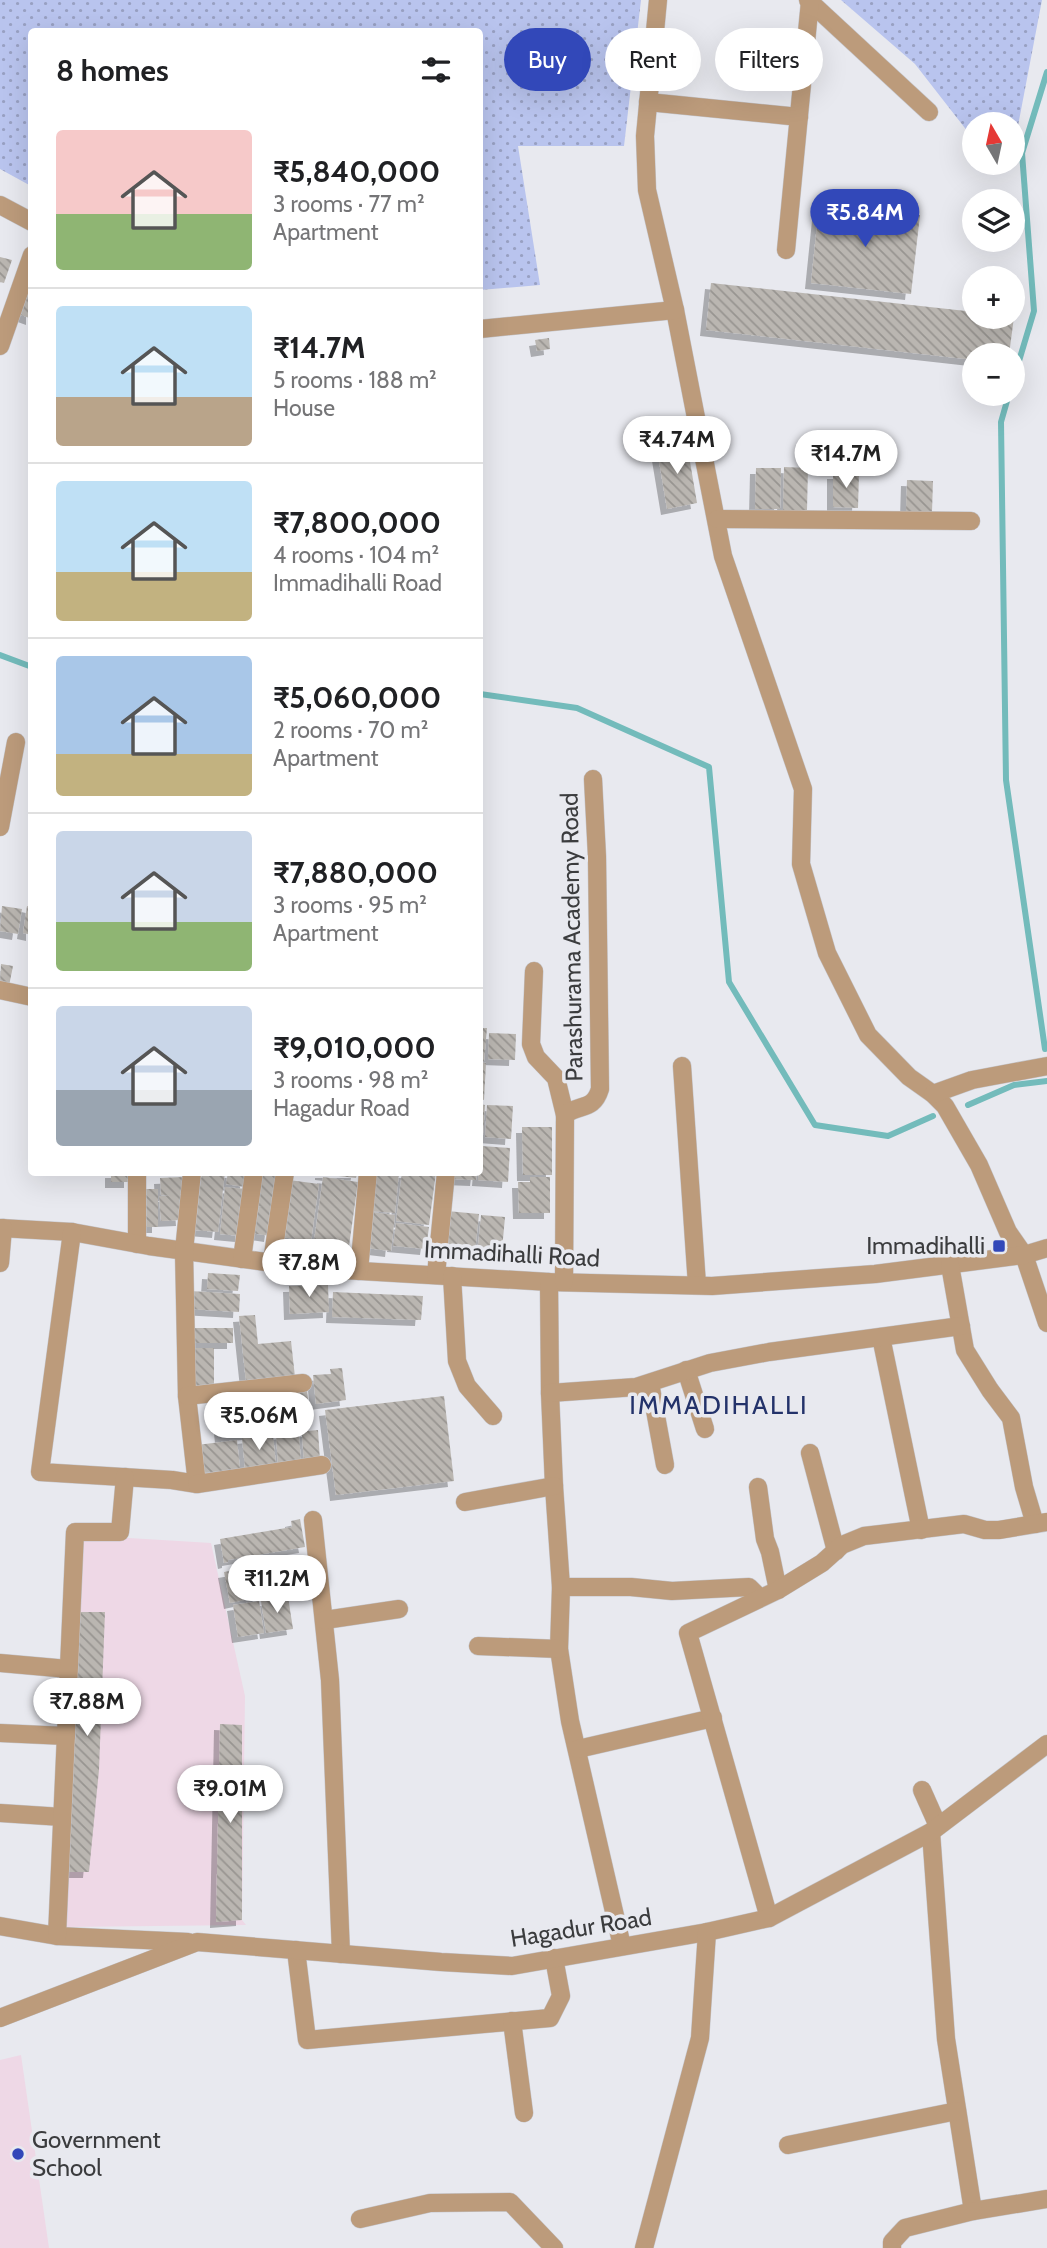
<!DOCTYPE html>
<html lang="en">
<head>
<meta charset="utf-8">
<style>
	body { margin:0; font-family:Cabin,sans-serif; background:#f6f6f6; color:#202124; height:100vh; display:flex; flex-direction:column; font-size:26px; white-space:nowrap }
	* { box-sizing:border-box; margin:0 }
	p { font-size:23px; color:#757577 }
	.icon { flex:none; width:38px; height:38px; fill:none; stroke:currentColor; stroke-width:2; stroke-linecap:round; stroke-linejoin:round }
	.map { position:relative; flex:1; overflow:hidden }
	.panel { position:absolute; left:28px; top:28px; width:455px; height:1148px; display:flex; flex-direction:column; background:#fff; border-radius:7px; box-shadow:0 7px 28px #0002 }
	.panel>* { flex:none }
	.hud { position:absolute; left:504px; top:28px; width:438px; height:63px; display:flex; gap:14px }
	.needle { width:46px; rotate:351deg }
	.fabs { position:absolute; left:962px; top:112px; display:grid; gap:14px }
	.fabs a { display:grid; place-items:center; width:63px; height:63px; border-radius:50%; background:#fff; box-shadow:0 7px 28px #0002; font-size:35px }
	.price { position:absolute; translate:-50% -60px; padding:0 16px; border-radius:24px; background:#fff; color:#222; font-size:23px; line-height:46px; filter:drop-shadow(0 2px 4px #0008) }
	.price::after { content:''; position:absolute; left:50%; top:42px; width:21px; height:16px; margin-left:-10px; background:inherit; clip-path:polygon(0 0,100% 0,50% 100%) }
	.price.active { background:#3248b9; color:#fff }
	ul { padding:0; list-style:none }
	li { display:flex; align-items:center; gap:21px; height:175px; padding:0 28px }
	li+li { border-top:2px solid #e0e0e0 }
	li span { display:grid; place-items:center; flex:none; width:196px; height:140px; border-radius:7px; color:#555 }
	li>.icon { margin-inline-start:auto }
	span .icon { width:84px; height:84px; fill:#fffc; stroke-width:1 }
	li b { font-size:30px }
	h2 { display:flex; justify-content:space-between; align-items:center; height:84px; padding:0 28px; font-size:30px }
	.chip { padding:0 24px; border-radius:32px; background:#fff; box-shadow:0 7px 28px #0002; font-size:24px; line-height:63px }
	.chip.active { background:#3248b9; color:#fff }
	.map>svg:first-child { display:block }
	.education { fill:#eed8e6 }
	.grass { fill:url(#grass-dots) }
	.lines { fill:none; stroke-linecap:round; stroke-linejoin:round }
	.stream { stroke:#73bbbb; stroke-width:6 }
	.building { fill:url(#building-back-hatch); filter:url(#shadow) }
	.minor-casing { stroke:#c5c6cc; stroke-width:19 }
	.minor { stroke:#bc9b7b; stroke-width:18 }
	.poi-dot { fill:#3248b9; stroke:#e8e9ef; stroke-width:2.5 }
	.labels { text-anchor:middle; stroke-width:7; stroke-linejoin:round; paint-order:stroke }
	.street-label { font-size:24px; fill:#3b3c3e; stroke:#e8e9ef }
	.poi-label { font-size:24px; fill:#3b3c3e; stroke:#e8e9ef; text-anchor:end }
	.neighbourhood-label { font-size:26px; letter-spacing:2px; fill:#23326a; stroke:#e8e9ef }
</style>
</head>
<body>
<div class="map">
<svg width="1047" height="2248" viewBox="0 0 1047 2248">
	<defs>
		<pattern id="grass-dots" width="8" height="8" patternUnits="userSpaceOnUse" patternTransform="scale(1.75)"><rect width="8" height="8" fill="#b9c4ee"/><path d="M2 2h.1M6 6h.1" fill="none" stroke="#98a0c2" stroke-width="1.8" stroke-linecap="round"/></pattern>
		<pattern id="building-back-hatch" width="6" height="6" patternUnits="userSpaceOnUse" patternTransform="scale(1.75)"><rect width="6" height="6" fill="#bab6b1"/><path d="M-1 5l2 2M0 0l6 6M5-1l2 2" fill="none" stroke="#989591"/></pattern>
		<filter id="shadow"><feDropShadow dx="-6" dy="6" stdDeviation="0" flood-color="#0004"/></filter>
	</defs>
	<rect width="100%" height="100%" fill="#e8e9ef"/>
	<g class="education">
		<path d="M80,1535L211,1543L245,1696L242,1920L246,1925L64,1927Z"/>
		<path d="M21,2055L49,2248H0V2060Z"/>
	</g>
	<g class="grass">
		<path d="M0,0H641L624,146H518L540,285L480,290V32H32L31,186L0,169Z"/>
		<path d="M841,0H1042L1013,152V124H975V141L915,64Z"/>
	</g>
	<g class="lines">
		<g class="stream">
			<path d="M1013,381L1034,311L1022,153L1047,72"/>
			<path d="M1009,394L1001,422L1006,780L1045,1049"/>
			<path d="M0,655L32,667"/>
			<path d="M480,694L577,708L709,767L729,982L815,1125L888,1136L933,1116"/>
			<path d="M968,1105L1014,1085L1047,1081"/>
		</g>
	</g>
	<g class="building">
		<path d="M819,205L920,215L911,294L811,283Z"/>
		<path d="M0,257L12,260L4,283L0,282Z"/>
		<path d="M711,283L975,312V317H1014L1009,355H975V360L706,330Z"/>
		<path d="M29,290H32V319L21,315Z"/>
		<path d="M549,338L550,349L537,351L535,340Z"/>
		<path d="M687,444L697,503L667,509L657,449Z"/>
		<path d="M784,467L808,468L807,510H783Z"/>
		<path d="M756,468H781L780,509H755Z"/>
		<path d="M833,473H859L858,508L833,507Z"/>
		<path d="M907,480L933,481L932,512L906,511Z"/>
		<path d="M2,906L22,909L18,934L0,931Z"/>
		<path d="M27,906L32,907V935L23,933Z"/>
		<path d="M1,964L13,966L9,986L0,984Z"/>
		<path d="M480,1028H487L484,1061H480Z"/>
		<path d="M489,1033L516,1034L515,1060L488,1059Z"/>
		<path d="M480,1062L486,1063L484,1100L480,1099Z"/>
		<path d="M480,1104L485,1105L483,1135H480Z"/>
		<path d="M487,1105L513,1106L511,1139L485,1137Z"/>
		<path d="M522,1127H552V1175H523Z"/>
		<path d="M481,1146L510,1148L508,1182L478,1180Z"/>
		<rect x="111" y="1172" width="19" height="10"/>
		<path d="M202,1172H225L218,1232L195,1230Z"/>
		<path d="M228,1172H248L245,1187L226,1184Z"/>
		<path d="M259,1172L279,1176L270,1236L250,1233L254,1207H262L253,1205Z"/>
		<path d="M321,1172H357L356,1178L321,1174Z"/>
		<path d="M374,1172H399L395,1213L370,1211Z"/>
		<path d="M402,1172H436L429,1225L396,1221Z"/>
		<path d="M451,1172H477L476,1180L451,1179Z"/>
		<path d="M183,1177V1194H180L182,1220L161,1221L159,1196H170L161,1195L160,1178Z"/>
		<path d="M323,1177L358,1182L349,1246L314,1241Z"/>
		<path d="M530,1177H550V1213H519L518,1182H530Z"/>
		<path d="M289,1180L319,1184L311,1241L281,1237Z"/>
		<path d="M225,1187L246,1189L241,1236L220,1234Z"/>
		<rect x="138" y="1189" width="20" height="38"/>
		<path d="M447,1211L479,1214L475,1251L443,1248Z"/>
		<path d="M371,1212L395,1215L391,1251L366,1248Z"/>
		<path d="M481,1215L505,1217L502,1250L478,1247Z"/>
		<path d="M396,1223L429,1227L426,1249L393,1246Z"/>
		<path d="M208,1273L240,1275L238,1291L207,1289Z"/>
		<path d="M328,1285L329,1312L290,1314L289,1286Z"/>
		<path d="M190,1291L240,1294L239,1312L188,1309Z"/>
		<path d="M333,1292L423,1296L421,1320L332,1317Z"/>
		<path d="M255,1315L258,1344L291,1341L295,1377L246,1382L239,1316Z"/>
		<rect x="193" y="1328" width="40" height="15"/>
		<rect x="192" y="1348" width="22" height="39"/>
		<path d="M342,1368L346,1400L316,1404L313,1375L331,1374L330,1369Z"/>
		<path d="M307,1390L311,1426L268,1431L264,1395Z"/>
		<path d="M261,1396L265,1432L221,1437L217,1401Z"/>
		<path d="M444,1396L454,1481L336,1495L325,1410Z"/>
		<path d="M318,1430L320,1461L304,1462L302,1435H299L301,1463L278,1465L276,1434Z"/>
		<path d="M273,1435L276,1465L245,1468L242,1438Z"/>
		<path d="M237,1440L240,1469L201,1473L197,1445Z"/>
		<path d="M300,1519L305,1547L228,1560V1562L224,1563L220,1539L292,1527L291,1521Z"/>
		<path d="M312,1556L317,1588L287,1593L282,1560Z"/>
		<path d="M253,1567L259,1597L230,1603L224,1572Z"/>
		<path d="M288,1597L293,1629L266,1633L261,1601Z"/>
		<path d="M259,1601L264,1633L238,1637L233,1605Z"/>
		<path d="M80,1612H105L99,1770L89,1872H69Z"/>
		<path d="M220,1724L242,1725V1920L216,1922Z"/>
	</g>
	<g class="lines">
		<defs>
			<g id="minor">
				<path d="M658,0L645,136L647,190L675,310L723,556L803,789L801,864L827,953L868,1035L909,1077L933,1094L945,1106L979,1165L1008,1232L1024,1255L1047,1323"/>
				<path d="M808,0L929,112"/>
				<path d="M648,102L799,117"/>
				<path d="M0,205L32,222"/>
				<path d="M786,250L810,1"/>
				<path d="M480,329L675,310"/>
				<path d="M0,346L32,255"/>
				<path d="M717,519L971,521"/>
				<path d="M0,827L16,742"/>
				<path d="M534,971L531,1044L536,1057L556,1078L565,1115"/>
				<path d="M0,990L32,997"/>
				<path d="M682,1066L697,1285"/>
				<path d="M933,1094L972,1080L1047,1066"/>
				<path d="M137,1172V1244"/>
				<path d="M0,1228L72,1232L149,1246L309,1268L549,1282L712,1286L875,1274L1024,1255L1047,1248"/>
				<path d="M72,1232L40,1472L172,1480L197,1484L187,1396L184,1251L192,1172"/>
				<path d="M242,1259L254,1172"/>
				<path d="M272,1262L285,1172"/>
				<path d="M0,1263L3,1228"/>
				<path d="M950,1265L965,1350L990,1390L1011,1418L1024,1487L1035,1524"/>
				<path d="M359,1271L368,1172"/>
				<path d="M436,1275L446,1172"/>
				<path d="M452,1276L457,1361L467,1386L493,1416"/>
				<path d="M549,1282L550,1393L554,1486L561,1587L559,1649L570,1721L622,1946"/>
				<path d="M564,1282L565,1115C579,1103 593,1112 600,1089L597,857L593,779"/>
				<path d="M881,1337L921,1530"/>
				<path d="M686,1370L705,1429"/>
				<path d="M650,1383L665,1465"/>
				<path d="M550,1393L636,1387L710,1363L769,1352L961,1326"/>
				<path d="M187,1396L303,1383"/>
				<path d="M810,1453L836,1551"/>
				<path d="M197,1484L322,1465"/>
				<path d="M758,1487L765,1539L770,1552L778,1590"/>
				<path d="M465,1502L554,1486"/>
				<path d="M313,1520L330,1680L341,1954"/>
				<path d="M561,1587H631L672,1591L749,1587L760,1598"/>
				<path d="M325,1620L399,1609"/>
				<path d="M478,1646L559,1649"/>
				<path d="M0,1663L68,1669"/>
				<path d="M0,1733L66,1736"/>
				<path d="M578,1749L713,1718"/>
				<path d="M922,1790L938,1826"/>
				<path d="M0,1813L62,1817"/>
				<path d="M931,1832L946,2039L973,2211L1047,2199"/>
				<path d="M769,1918L688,1633L778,1590L822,1563L842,1545L864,1536L964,1524L985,1530H999L1047,1522"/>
				<path d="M0,1926L57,1936L188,1942"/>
				<path d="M57,1936L75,1532H120L125,1477"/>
				<path d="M296,1950L307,2040L550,2018L561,1996L554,1958"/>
				<path d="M0,2018L197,1942L441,1962L512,1966L707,1932L769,1918L931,1832L1047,1744"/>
				<path d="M512,2021L524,2113"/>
				<path d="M788,2145L957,2111"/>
				<path d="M360,2219L430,2203L510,2202L554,2248"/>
				<path d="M644,2248L700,2038L707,1932"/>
				<path d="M892,2248V2242L905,2228L973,2211"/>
			</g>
		</defs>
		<use href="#minor" class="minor-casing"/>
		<use href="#minor" class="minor"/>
	</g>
	<g class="poi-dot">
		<rect x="992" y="1239" width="14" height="14" rx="3.5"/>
		<circle cx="18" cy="2154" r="7"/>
	</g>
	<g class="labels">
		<g class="street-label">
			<text transform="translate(572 937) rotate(-91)" y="8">Parashurama Academy Road</text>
			<text transform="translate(512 1254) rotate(3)" y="8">Immadihalli Road</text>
			<text transform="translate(581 1928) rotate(-9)" y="8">Hagadur Road</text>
		</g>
		<g class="poi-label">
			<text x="985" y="1254">Immadihalli</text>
			<text x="32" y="2148" text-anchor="start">Government<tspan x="32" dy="28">School</tspan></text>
		</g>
		<g class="neighbourhood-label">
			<text x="719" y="1414">IMMADIHALLI</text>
		</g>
	</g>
</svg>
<div class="fabs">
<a><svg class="needle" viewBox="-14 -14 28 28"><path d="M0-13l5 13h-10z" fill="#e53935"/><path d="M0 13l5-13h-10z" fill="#757577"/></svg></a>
<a><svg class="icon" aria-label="layers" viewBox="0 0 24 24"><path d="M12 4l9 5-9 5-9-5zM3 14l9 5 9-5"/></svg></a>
<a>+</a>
<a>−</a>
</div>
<b class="price active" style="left:865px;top:249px">₹5.84M</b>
<b class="price" style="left:677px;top:476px">₹4.74M</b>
<b class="price" style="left:846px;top:490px">₹14.7M</b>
<b class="price" style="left:309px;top:1299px">₹7.8M</b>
<b class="price" style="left:259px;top:1452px">₹5.06M</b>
<b class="price" style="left:277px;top:1615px">₹11.2M</b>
<b class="price" style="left:87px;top:1738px">₹7.88M</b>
<b class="price" style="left:230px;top:1825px">₹9.01M</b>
<div class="hud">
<a class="chip active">Buy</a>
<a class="chip">Rent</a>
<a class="chip">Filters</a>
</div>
<section class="panel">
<h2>8 homes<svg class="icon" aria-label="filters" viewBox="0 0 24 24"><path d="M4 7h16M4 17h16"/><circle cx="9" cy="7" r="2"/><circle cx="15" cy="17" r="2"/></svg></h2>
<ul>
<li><span style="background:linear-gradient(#f6c9c9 60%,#8fb573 0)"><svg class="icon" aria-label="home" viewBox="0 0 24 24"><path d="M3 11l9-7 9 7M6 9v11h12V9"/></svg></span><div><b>₹5,840,000</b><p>3 rooms · 77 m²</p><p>Apartment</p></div></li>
<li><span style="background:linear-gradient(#bfe0f5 65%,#b9a48a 0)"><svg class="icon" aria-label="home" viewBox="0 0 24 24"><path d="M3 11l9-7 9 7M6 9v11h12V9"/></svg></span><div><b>₹14.7M</b><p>5 rooms · 188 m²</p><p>House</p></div></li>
<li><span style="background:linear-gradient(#bfe0f5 65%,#c2b280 0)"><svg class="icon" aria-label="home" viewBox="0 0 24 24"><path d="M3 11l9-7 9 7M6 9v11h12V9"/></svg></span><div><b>₹7,800,000</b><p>4 rooms · 104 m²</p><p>Immadihalli Road</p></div></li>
<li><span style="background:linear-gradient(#a9c7e8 70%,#c2b280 0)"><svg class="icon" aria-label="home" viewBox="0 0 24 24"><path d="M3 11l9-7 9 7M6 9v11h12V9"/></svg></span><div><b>₹5,060,000</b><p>2 rooms · 70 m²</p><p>Apartment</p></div></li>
<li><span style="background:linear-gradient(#c9d6e8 65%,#8fb573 0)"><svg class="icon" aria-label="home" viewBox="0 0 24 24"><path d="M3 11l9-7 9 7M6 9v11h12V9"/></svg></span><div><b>₹7,880,000</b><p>3 rooms · 95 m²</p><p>Apartment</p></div></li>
<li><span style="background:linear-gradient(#c9d6e8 60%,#9aa5b1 0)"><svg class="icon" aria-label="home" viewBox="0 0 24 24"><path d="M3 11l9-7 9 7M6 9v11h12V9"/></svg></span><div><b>₹9,010,000</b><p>3 rooms · 98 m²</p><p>Hagadur Road</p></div></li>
</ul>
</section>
</div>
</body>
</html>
